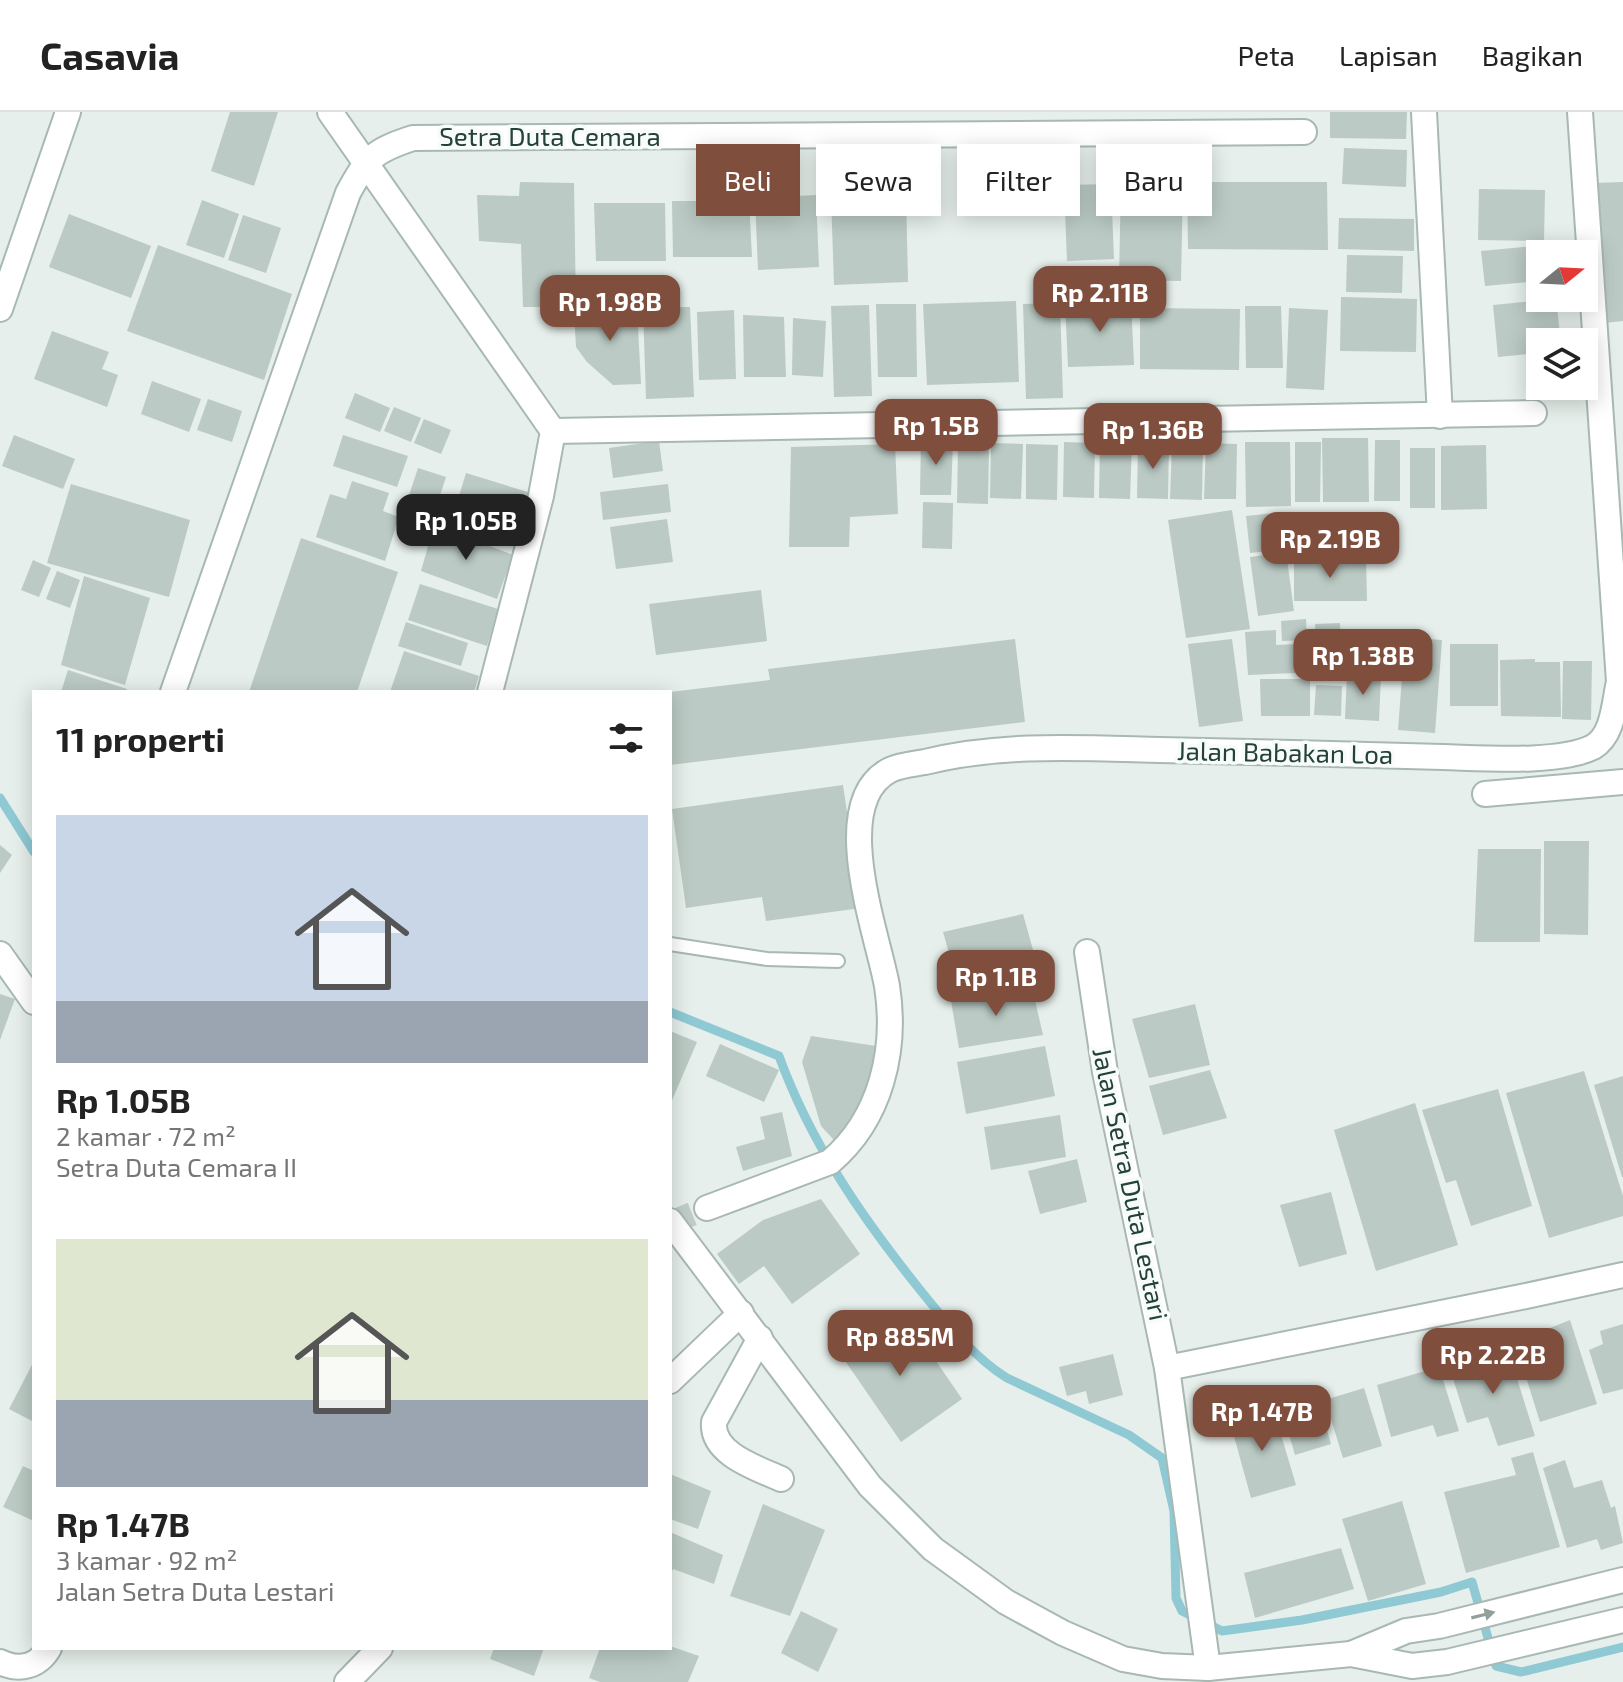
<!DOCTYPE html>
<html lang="id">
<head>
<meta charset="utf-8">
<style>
	body { margin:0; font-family:"Exo 2",sans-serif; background:#f6f6f6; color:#222; height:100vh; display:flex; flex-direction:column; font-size:30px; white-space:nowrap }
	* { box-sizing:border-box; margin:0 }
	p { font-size:26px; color:#767676 }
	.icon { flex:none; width:44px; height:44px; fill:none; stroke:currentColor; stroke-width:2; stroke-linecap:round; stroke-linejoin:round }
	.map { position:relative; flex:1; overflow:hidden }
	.panel { position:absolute; left:32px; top:578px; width:640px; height:960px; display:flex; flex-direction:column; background:#fff; border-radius:0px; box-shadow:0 4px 20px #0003 }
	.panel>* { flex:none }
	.top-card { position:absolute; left:696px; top:32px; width:760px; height:72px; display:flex; gap:16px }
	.needle { width:52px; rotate:72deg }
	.controls { position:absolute; left:1526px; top:128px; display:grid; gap:16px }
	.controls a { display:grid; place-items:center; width:72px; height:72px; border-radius:0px; background:#fff; box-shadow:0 4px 20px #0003; font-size:40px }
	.price { position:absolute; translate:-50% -68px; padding:0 18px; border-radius:16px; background:#804e3d; color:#fff; font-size:26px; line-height:52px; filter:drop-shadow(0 2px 4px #0008) }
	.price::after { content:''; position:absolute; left:50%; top:48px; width:24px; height:18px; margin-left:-12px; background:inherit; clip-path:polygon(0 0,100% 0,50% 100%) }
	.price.current { background:#222; color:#fff }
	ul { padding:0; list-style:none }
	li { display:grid; align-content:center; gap:16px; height:424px; padding:0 24px }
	li span { display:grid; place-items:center; height:248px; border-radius:0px; color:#555 }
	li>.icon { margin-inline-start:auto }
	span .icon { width:144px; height:144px; fill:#fffc; stroke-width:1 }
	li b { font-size:34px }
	h2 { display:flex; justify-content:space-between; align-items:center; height:96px; padding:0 24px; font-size:34px }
	.pill { padding:0 28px; border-radius:0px; background:#fff; box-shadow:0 4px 20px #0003; font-size:28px; line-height:72px }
	.pill.current { background:#804e3d; color:#fff }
	header { display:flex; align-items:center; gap:48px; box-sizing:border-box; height:112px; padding:0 40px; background:#fff; border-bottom:2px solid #e0e0e0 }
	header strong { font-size:38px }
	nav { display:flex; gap:44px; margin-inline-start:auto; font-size:28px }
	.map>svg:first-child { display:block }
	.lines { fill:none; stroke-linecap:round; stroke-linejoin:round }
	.stream { stroke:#8ec9d4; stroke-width:9 }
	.building { fill:#bbcac4 }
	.minor-tunnel { stroke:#bfccc8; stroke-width:24; stroke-dasharray:24 12; stroke-linecap:butt }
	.service-casing { stroke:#a8b8b2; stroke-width:16 }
	.minor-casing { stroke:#a8b8b2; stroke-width:28 }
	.service { stroke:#fff; stroke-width:12 }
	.minor { stroke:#fff; stroke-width:24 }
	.oneway { fill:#92a09c }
	.labels { text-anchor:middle; stroke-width:7; stroke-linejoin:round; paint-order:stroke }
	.street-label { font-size:26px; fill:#24423a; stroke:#f7fbf9 }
</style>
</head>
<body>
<header>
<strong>Casavia</strong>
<nav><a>Peta</a><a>Lapisan</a><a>Bagikan</a></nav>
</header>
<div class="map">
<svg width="1623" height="1570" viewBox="0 0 1623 1570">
	<rect width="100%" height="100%" fill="#e6efeb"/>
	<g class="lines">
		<g class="stream">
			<path d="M0,686L34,740"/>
			<path d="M670,900L779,944C811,1032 863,1107 921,1179C947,1211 973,1245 1007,1266L1129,1323L1162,1346L1174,1399L1176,1486L1182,1499L1222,1519L1302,1508L1441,1480L1472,1470L1496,1554L1521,1560L1623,1535"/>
		</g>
	</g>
	<g class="building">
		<path d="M230,0H278L254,74L211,59Z"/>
		<path d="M1330,0H1407L1406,27L1330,26Z"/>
		<path d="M1344,36L1407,38L1406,75L1342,72Z"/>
		<path d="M1121,68L1183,70L1181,169L1119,168Z"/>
		<path d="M520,70L574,71L576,195H523L521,132L479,129L477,83L519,84Z"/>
		<path d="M1187,70H1327L1328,138L1188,137Z"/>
		<path d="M1623,70V209L1604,211L1595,71Z"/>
		<path d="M1111,72L1114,147L1067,149L1064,73Z"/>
		<path d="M1479,77L1545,78L1544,129L1478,128Z"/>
		<path d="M906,82L908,170L834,173L831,84Z"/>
		<path d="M816,83L819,155L758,158L755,86Z"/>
		<path d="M202,88L239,102L224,146L186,133Z"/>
		<path d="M672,89H749L752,145H673Z"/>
		<path d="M594,91H665L666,149H596Z"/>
		<path d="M69,102L151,134L131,186L49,155Z"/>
		<path d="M243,103L281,116L266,161L228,148Z"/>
		<path d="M1339,106L1414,107V139L1338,137Z"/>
		<path d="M1554,132L1555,142H1540V169L1485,174L1481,139Z"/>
		<path d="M158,133L292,182L264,268L127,219Z"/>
		<path d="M1347,143L1403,144L1402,181L1346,180Z"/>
		<path d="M1341,185L1417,187L1416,240L1340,239Z"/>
		<path d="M1556,187L1561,230H1540V241L1498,245L1493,193Z"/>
		<path d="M1131,188L1134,253L1068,255L1065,191Z"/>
		<path d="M1016,189L1019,270L927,273L923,192Z"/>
		<path d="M1060,191L1063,286L1026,287L1023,192Z"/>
		<path d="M876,192H916L917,265H878Z"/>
		<path d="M869,193L872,284L834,285L831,194Z"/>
		<path d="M1245,194H1281L1283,256H1246Z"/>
		<path d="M690,195L694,285L646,287L643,196Z"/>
		<path d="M637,196L641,272L613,273L587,250L576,235L574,199Z"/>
		<path d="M1140,196L1240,197L1239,258L1140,257Z"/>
		<path d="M1289,196L1328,198L1324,278L1286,276Z"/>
		<path d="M734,198L736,267L699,268L697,200Z"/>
		<path d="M743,203L784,205L786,265H744Z"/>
		<path d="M793,206L826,209L823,265L792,263Z"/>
		<path d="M52,219L109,240L102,257L118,263L107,295L34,267Z"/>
		<path d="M152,269L201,287L189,320L141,302Z"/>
		<path d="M355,281L390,296L380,320L345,306Z"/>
		<path d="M208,287L242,299L232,330L197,318Z"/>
		<path d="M394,295L421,306L411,330L384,319Z"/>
		<path d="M424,307L451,318L441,342L414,331Z"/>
		<path d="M14,323L75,347L63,377L2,354Z"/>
		<path d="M343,323L408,344L397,375L333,354Z"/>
		<path d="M1322,326H1368L1369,390H1323Z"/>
		<path d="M921,327L953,328L951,383H920Z"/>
		<path d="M1375,328H1400V389H1374Z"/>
		<path d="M659,329L663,359L613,366L609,336Z"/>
		<path d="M1064,330L1095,331L1094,386L1063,385Z"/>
		<path d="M1245,330H1290L1291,394L1246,395Z"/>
		<path d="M1295,330H1321L1320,390H1295Z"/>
		<path d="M991,331L1023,332L1021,387L990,386Z"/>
		<path d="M1100,331H1132L1130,387L1099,386Z"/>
		<path d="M1138,331L1169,332L1168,387L1137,386Z"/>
		<path d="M1206,331L1237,332L1236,387H1204Z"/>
		<path d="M895,332L898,402L850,405L849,435H789L791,335Z"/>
		<path d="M1026,332L1058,333L1057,388L1026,387Z"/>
		<path d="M1172,332L1203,333L1202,388L1170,387Z"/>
		<path d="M1486,333L1487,397L1441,398V334Z"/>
		<path d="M958,336L989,337L988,392L957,391Z"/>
		<rect x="1410" y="336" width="25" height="60"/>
		<path d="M418,356L446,365L430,414L402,405Z"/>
		<path d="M466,361L531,381L514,433L451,410Z"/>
		<path d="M352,369L389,381L383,399L399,405L385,449L316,425L330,382L346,387Z"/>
		<path d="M71,372L190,408L169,485L47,451Z"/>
		<path d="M668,372L671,400L603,408L600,380Z"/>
		<path d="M923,390L953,391L952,437L922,436Z"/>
		<path d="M1232,398L1250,517L1186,526L1168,408Z"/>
		<path d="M1284,400L1288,437L1250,441L1246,404Z"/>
		<path d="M667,407L673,450L616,457L610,415Z"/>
		<path d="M434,413L513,443L497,487L421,459Z"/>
		<path d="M301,426L398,460L357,580H249Z"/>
		<path d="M1286,440L1294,499L1258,504L1250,445Z"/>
		<path d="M1294,446H1366L1367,489H1294Z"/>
		<path d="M33,448L51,456L39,485L21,478Z"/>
		<path d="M57,459L80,468L70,496L46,487Z"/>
		<path d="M84,464L150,486L125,573L61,553Z"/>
		<path d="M420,472L498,497L487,534L408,508Z"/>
		<path d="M761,478L767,529L656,543L649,492Z"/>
		<path d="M1306,507L1307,528L1282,529L1281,509Z"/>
		<path d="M406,510L468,531L461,554L398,534Z"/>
		<path d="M1340,511L1341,531L1316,533L1315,512Z"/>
		<path d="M1276,518V533L1296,532L1297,561L1248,563L1245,520Z"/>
		<path d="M1405,525L1442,528L1435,621L1398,618Z"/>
		<path d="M1015,527L1025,610L670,653V580L770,568L768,557Z"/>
		<path d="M1232,527L1243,609L1199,615L1188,532Z"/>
		<rect x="1450" y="532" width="48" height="62"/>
		<path d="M1304,536L1345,538L1344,566L1303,564Z"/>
		<path d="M404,539L479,564L474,580H390Z"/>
		<path d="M1535,547V550H1560L1561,605L1501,604L1500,548Z"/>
		<path d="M1563,549H1592L1591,608L1562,607Z"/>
		<path d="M68,558L127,577L126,580H61Z"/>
		<path d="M1347,562L1381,563L1379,609L1345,607Z"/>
		<path d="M1260,567H1310V604H1261Z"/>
		<path d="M1316,573L1342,574L1341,604L1314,603Z"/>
		<path d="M843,673L861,796L766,809L762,785L686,796L672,697Z"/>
		<path d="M1544,729H1589L1588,823L1544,822Z"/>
		<path d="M0,733L12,743L0,761Z"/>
		<path d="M1478,737H1541L1540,830H1474Z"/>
		<path d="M1023,802L1037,852L958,873L943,820Z"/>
		<path d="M1032,875L1043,923L959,936L951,889Z"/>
		<path d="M0,882L15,887L0,928Z"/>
		<path d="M1195,892L1210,953L1149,966L1132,907Z"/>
		<path d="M670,919L697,930L670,993Z"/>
		<path d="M811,924L876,934L872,970L861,999L834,1028L821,1014L802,950Z"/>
		<path d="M720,932L779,958L764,990L706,964Z"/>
		<path d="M1045,934L1055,984L966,1002L957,950Z"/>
		<path d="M1210,958L1227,1006L1163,1023L1149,974Z"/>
		<path d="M1584,959L1623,1084V1104L1549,1126L1506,981Z"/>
		<path d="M1623,964V1065H1622L1594,973Z"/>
		<path d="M1498,977L1532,1094L1471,1114L1456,1068L1446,1071L1422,998Z"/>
		<path d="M1415,991L1458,1133L1376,1159L1334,1018Z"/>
		<path d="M782,1000L792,1044L743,1059L736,1035L765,1027L760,1005Z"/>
		<path d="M1060,1003L1066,1045L991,1058L984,1015Z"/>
		<path d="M1077,1047L1087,1090L1040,1102L1028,1059Z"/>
		<path d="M1331,1080L1347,1142L1299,1155L1280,1093Z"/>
		<path d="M821,1087L860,1142L792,1192L764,1154L739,1172L717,1142L763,1108Z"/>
		<path d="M889,1205L907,1232L919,1224L962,1287L901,1330L839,1240Z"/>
		<path d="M1570,1208L1597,1292L1540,1310L1515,1230Z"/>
		<path d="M1623,1212V1277L1603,1282L1589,1238L1603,1232L1600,1219Z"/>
		<path d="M1508,1238L1535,1324L1498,1334L1488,1305L1467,1311L1449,1254Z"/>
		<path d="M1113,1242L1123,1283L1089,1292L1086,1279L1067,1284L1059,1255Z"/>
		<path d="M34,1249V1310L9,1297Z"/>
		<path d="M1439,1255L1459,1319L1437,1325L1433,1313L1391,1325L1377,1273Z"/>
		<path d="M1364,1276L1382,1334L1343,1346L1325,1288Z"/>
		<path d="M1315,1277L1331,1332L1295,1343L1279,1288Z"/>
		<path d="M1273,1296L1296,1373L1251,1386L1229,1306Z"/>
		<path d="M1533,1340L1560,1435L1466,1461L1444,1380L1516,1363L1511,1346Z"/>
		<path d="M1565,1348L1574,1376L1602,1368L1611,1396L1615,1394L1623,1431L1601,1438L1597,1427L1567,1436L1543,1356Z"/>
		<path d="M23,1354L34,1359V1409L3,1395Z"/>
		<path d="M670,1362L711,1379L698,1417L670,1407Z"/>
		<path d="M1402,1389L1426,1472L1368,1489L1342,1407Z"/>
		<path d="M763,1392L825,1418L790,1504L730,1484Z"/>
		<path d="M670,1420L723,1443L714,1472L673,1457L670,1465Z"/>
		<path d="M1341,1436L1354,1477L1255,1506L1244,1461Z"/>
		<path d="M801,1499L838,1517L818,1560L781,1541Z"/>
		<path d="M670,1534L699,1544L688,1570H600L589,1566L600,1536H670Z"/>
		<path d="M494,1536H544L534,1564L490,1547Z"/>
	</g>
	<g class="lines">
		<path class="minor-tunnel" d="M670,1111L707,1096"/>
		<defs>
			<path id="service" d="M670,832L767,847L838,849"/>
			<g id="minor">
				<path d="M330,0L553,319"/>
				<path d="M1424,0L1440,304"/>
				<path d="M0,197L68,0"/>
				<path d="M553,319L1534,301"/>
				<path d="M173,580L348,81C367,46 373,39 413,26L1304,20"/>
				<path d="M490,580L541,384L553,319"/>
				<path d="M1485,682L1623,670"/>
				<path d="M1087,840L1105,960L1167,1256L1208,1556"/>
				<path d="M0,842L34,890"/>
				<path d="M707,1096L830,1050C881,1007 897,938 887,874C878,823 827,690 890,658C900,653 914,652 925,650C1002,631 1081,636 1160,638C1254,640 1349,642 1443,645C1482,646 1559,652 1593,635C1614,623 1614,590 1619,570L1580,0"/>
				<path d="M670,1109L870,1374L933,1437L1006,1490L1063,1521L1123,1547L1162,1554L1208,1556L1351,1542L1412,1554L1447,1550L1623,1508"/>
				<path d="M760,1226L714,1310C711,1342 757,1356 781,1367"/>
				<path d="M1167,1256L1526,1184L1623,1163"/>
				<path d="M670,1269L741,1201"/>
				<path d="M1351,1542L1406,1519L1439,1514L1623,1468"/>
				<path d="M0,1550C19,1559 38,1555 49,1536"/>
				<path d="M347,1570L380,1536"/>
			</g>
		</defs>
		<use href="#service" class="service-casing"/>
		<use href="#minor" class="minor-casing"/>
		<use href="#service" class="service"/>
		<use href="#minor" class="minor"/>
	</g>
	<defs><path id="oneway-solid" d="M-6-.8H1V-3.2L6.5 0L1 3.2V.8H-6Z" transform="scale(2)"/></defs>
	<use class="oneway" href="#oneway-solid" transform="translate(1483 1503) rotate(-14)"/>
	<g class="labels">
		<g class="street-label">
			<text x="550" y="34">Setra Duta Cemara</text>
			<text transform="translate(1285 641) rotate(1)" y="9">Jalan Babakan Loa</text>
			<text transform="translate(1130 1072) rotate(78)" y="9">Jalan Setra Duta Lestari</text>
		</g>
	</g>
</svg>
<div class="controls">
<a><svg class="needle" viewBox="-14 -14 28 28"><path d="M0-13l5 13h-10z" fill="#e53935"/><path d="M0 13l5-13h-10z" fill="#767676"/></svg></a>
<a><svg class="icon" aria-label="layers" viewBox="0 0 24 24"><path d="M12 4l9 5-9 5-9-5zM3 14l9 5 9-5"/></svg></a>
</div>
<b class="price" style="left:1100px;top:222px">Rp 2.11B</b>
<b class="price" style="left:610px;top:231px">Rp 1.98B</b>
<b class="price" style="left:936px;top:355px">Rp 1.5B</b>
<b class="price" style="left:1153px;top:359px">Rp 1.36B</b>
<b class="price current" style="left:466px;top:450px">Rp 1.05B</b>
<b class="price" style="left:1330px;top:468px">Rp 2.19B</b>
<b class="price" style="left:1363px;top:585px">Rp 1.38B</b>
<b class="price" style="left:996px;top:906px">Rp 1.1B</b>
<b class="price" style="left:900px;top:1266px">Rp 885M</b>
<b class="price" style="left:1493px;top:1284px">Rp 2.22B</b>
<b class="price" style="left:1262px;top:1341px">Rp 1.47B</b>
<div class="top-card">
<a class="pill current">Beli</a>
<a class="pill">Sewa</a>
<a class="pill">Filter</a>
<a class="pill">Baru</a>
</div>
<section class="panel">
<h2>11 properti<svg class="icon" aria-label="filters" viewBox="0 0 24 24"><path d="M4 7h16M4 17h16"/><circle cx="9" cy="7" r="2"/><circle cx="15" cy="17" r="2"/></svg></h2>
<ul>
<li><span style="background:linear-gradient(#c9d6e8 75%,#9aa5b1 0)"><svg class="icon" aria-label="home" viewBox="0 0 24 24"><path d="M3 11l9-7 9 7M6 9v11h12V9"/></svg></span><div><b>Rp 1.05B</b><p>2 kamar · 72 m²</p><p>Setra Duta Cemara II</p></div></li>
<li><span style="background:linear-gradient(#dfe7d0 65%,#9aa5b1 0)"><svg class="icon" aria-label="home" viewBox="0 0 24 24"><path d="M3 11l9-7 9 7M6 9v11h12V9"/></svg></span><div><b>Rp 1.47B</b><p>3 kamar · 92 m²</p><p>Jalan Setra Duta Lestari</p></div></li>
</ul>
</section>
</div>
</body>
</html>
